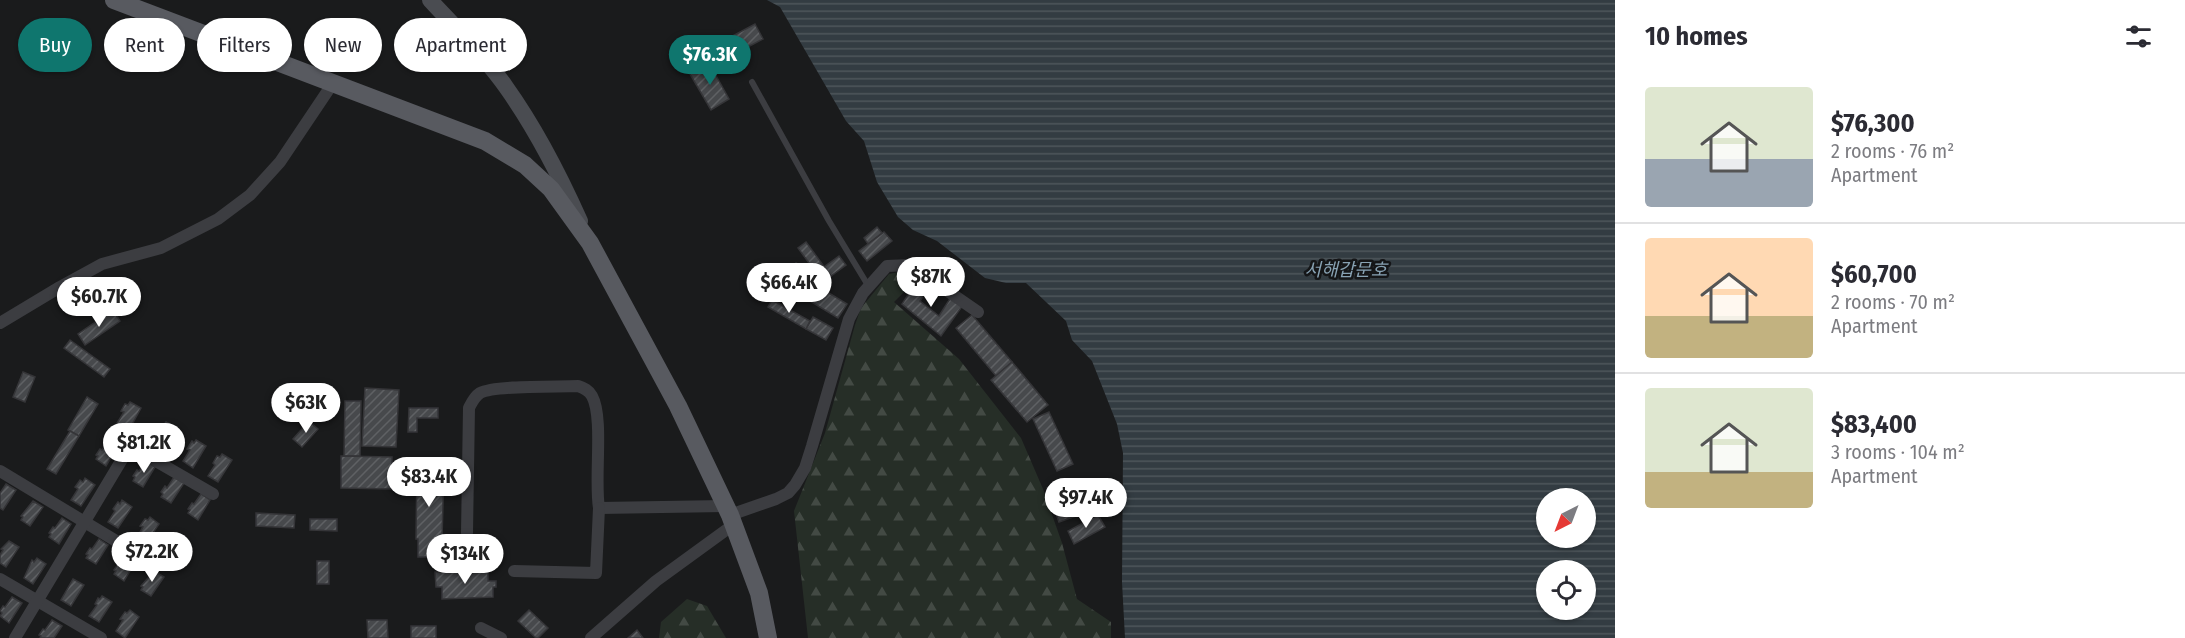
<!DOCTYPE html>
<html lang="en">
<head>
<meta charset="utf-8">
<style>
	body { margin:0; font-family:"Fira Sans Condensed","Noto Sans KR",sans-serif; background:#f7f7f7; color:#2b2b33; height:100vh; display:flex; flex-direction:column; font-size:22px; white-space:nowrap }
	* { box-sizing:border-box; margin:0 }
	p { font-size:20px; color:#7c7c81 }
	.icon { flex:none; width:33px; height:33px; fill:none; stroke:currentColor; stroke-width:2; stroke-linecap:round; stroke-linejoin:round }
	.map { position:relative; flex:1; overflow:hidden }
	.drawer { display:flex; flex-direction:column; background:#fff; width:570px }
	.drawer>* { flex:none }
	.top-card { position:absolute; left:18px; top:18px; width:570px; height:54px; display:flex; gap:12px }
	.needle { width:39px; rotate:222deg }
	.buttons { position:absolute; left:1536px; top:488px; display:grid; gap:12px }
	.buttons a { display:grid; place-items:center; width:60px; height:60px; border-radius:50%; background:#fff; box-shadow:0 2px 4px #0004; font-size:30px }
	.price { position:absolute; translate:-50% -51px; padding:0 14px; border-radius:21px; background:#fff; color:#222; font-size:20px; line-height:39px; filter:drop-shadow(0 2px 3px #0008) }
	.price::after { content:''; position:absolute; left:50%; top:36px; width:18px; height:14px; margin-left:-9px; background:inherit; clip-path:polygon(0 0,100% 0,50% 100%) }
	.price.current { background:#0f766e; color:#fff }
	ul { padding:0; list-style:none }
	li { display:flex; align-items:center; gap:18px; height:150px; padding:0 30px }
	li+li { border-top:2px solid #e1e1e2 }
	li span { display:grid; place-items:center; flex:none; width:168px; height:120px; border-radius:6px; color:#555 }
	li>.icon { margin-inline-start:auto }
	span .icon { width:72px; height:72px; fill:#fffc; stroke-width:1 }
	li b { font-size:26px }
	h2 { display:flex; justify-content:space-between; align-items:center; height:72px; padding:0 30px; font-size:26px }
	.tag { padding:0 21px; border-radius:27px; background:#fff; box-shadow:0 2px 4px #0004; font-size:21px; line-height:54px }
	.tag.current { background:#0f766e; color:#fff }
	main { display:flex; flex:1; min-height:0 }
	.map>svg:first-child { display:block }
	.forest { fill:url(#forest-firs) }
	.water { fill:url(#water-rules); fill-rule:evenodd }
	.building { fill:url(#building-hatch); stroke:#353538; stroke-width:1.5 }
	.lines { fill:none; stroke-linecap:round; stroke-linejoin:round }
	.service { stroke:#3c3d41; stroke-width:6 }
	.minor { stroke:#3c3d41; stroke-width:12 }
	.secondary { stroke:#4a4c51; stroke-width:16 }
	.primary { stroke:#585a60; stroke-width:18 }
	.labels { text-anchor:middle; stroke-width:5; stroke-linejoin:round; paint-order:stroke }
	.water-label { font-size:18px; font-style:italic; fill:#88a2b3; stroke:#151618 }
</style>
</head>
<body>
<main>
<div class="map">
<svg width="1615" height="638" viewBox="0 0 1615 638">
	<defs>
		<pattern id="forest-firs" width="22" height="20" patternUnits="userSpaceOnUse" patternTransform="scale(1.5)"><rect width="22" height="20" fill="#262e27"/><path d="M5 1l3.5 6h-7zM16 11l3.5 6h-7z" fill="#434a44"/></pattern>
		<pattern id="water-rules" width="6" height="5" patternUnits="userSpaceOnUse" patternTransform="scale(1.5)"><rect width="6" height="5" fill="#333c42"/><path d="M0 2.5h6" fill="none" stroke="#4e565b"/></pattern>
		<pattern id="building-hatch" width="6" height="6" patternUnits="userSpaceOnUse" patternTransform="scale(1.5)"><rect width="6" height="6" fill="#47494c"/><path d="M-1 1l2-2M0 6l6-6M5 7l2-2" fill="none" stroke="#5f6164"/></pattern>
	</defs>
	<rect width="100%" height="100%" fill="#1a1b1c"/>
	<g class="forest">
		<path d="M899,272L907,281L904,292L894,302L959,359L1021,438L1043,489L1062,543L1077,599L1111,622V638H808L794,511L825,433L855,325L861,308L889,274Z"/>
		<path d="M687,599L707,606L726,638H659L661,622Z"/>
	</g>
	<path class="water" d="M767,0H1615V638H1125L1122,582L1123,453L1117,424L1092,361L1072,340L1066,321L1026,283H1006L985,278L937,241L913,230L898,217L877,182L864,141L846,121L780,7ZM1546,498H1586V537H1546ZM1546,570H1586V609H1546Z"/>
	<g class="building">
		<path d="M755,24L763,39L716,64L708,49Z"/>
		<path d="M709,63L729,99L711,110L690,74Z"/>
		<path d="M877,227L882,233L868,244L864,238Z"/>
		<path d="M884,232L892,241L867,261L859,251Z"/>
		<path d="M806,242L831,276L823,282L798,248Z"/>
		<path d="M839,256L846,265L831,276L824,267Z"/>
		<path d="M796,263L813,273L809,282L791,272Z"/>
		<path d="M920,276L931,284L920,301L939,316L951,297L963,305L941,336L902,304Z"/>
		<path d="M819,287L847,304L838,318L810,301Z"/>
		<path d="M772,300L810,321L806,329L768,307Z"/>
		<path d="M113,310L120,321L85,345L78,334Z"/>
		<path d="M972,315L1012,362L996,376L956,328Z"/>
		<path d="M813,317L833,328L826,340L806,329Z"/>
		<path d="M70,340L110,369L104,377L64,348Z"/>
		<path d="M1012,362L1048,405L1027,422L991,380Z"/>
		<path d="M23,372L35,377L25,402L13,397Z"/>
		<path d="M365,388L399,390L396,447L362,446Z"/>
		<path d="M87,397L98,404L79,436L68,430Z"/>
		<path d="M345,401H361L360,456H344Z"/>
		<path d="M130,402L141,408L129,430L117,423L124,412L121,411L125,404L128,405Z"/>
		<path d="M409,408H438V418H417V432H408Z"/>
		<path d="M1049,412L1073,464L1057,471L1033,419Z"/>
		<path d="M309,421L318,429L302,447L293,439Z"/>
		<path d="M166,422L177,428L164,450L153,443L160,432L157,431L161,424L164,425Z"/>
		<path d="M70,431L79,436L56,474L47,469Z"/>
		<path d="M109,440L118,446L106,466L96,459L98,456L96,455L100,449L102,450Z"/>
		<path d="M196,440L206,446L193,468L183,461L190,450L187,449L192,441L194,443Z"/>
		<path d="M222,454L232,460L218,482L208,476L215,465L213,463L217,456L220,457Z"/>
		<path d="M341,456L392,457V489L341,488Z"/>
		<path d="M146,461L155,467L143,487L133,481L135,477L133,476L137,470L139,471Z"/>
		<path d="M417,464L444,465L442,540H435V557H418V539H416Z"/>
		<path d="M174,477L184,483L171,503L161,497L163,494L161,492L165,486L167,488Z"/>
		<path d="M85,478L95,485L81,506L71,500L78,489L75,487L80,480L83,482Z"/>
		<path d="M1064,482L1076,516L1059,522L1047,488Z"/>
		<path d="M6,484L16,490L3,510L0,508V493Z"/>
		<path d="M201,494L210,500L198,520L188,513L190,510L188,509L192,503L194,504Z"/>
		<path d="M122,500L132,507L118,528L108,522L115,511L113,509L118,502L120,504Z"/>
		<path d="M33,501L43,507L30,526L21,520L23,517L21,516Z"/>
		<path d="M256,513L295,515L294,528L256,526Z"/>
		<path d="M1098,515L1105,527L1074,544L1068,531Z"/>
		<path d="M150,517L159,524L145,545L136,539L143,527L140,526L145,519L148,520Z"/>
		<path d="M62,518L71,524L59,544L49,537L51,534L49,533L53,527L55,528Z"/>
		<path d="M310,519H337V531L310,530Z"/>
		<path d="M176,534L186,540L172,561L162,555L169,544L167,542L171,535L174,537Z"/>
		<path d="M99,539L108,545L96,564L86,558L88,555L86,554L90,548L92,549Z"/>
		<path d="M9,541L19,547L6,567L0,563V555L3,550L1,549Z"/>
		<path d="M127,555L136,561L124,581L114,574L116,571L114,570L118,564L120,565Z"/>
		<path d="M37,558L46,564L33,584L24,578L32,560L34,562Z"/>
		<rect x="317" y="561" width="12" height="23"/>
		<path d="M154,571L164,577L151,596L141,590L143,587L141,586Z"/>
		<path d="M488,571V581H496V587H493V597L442,599V587H436L435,572Z"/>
		<path d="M73,579L84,585L71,606L61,600Z"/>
		<path d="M102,596L112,602L99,622L89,616L97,605L95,604L98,598L100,599Z"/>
		<path d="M12,597L22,603L9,623L0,616L2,613L0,611L3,606L5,607Z"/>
		<path d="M130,610L139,617L125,638L116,631L123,620L120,619L125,612L127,613Z"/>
		<path d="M529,610L548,628L538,638H536L518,621Z"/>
		<path d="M52,620L62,626L54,638H40L41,636L39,635L43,629L45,630Z"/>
		<path d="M367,620H387L388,638H368Z"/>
		<rect x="411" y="626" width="25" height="12"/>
		<path d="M637,630L643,638H628Z"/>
	</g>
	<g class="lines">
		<path class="service" d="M752,82L829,221L869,287"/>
		<g class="minor">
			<path d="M0,323L60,287L102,264L161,248L218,219L250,195L280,162L333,83"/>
			<path d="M0,471L156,565"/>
			<path d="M730,515L776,499L788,493L795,485L805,468L812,446L849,319L863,293L887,266L910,265L978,312"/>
			<path d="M467,533L469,408C472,402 474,397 480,393C495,385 557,387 578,386C584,388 589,390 592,396C604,418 594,479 599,508L725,506"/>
			<path d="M514,571L596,573L599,508"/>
			<path d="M0,579L101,638"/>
			<path d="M481,628L501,638"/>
			<path d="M15,638L130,446L213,494"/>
			<path d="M591,638L656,581L733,525"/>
		</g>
		<path class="secondary" d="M430,0C455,27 485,57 506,87C536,129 559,174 580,221"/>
		<path class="primary" d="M114,0L485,141L525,165L551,189L590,243L678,406L730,515L759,593L768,638"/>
	</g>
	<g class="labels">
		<g class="water-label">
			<text x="1346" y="276">서해갑문호</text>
		</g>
	</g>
</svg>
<div class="buttons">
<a><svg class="needle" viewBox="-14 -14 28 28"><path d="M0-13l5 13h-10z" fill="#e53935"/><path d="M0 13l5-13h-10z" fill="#7c7c81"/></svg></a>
<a><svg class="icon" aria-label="locate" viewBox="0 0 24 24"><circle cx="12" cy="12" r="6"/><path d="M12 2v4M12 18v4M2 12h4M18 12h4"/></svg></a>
</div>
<b class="price current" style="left:710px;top:86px">$76.3K</b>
<b class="price" style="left:931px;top:308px">$87K</b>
<b class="price" style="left:789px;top:314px">$66.4K</b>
<b class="price" style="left:99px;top:328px">$60.7K</b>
<b class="price" style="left:306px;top:434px">$63K</b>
<b class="price" style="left:144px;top:474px">$81.2K</b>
<b class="price" style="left:429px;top:508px">$83.4K</b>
<b class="price" style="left:1086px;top:529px">$97.4K</b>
<b class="price" style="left:152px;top:583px">$72.2K</b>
<b class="price" style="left:465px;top:585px">$134K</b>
<div class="top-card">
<a class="tag current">Buy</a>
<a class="tag">Rent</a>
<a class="tag">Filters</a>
<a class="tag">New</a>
<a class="tag">Apartment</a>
</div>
</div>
<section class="drawer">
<h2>10 homes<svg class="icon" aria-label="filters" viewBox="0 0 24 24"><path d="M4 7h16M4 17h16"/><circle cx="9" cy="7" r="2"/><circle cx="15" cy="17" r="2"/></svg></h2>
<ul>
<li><span style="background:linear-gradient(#dfe7d0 60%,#9aa5b1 0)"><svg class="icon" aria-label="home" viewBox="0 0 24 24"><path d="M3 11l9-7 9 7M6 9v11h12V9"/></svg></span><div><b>$76,300</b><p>2 rooms · 76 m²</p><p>Apartment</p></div></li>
<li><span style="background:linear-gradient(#ffd9b3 65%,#c2b280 0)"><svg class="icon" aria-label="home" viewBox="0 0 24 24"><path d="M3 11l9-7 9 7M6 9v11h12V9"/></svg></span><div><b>$60,700</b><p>2 rooms · 70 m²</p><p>Apartment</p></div></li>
<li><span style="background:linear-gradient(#dfe7d0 70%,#c2b280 0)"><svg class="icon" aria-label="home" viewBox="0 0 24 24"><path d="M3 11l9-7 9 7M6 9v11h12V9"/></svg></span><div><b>$83,400</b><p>3 rooms · 104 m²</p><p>Apartment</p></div></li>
</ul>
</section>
</main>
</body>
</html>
